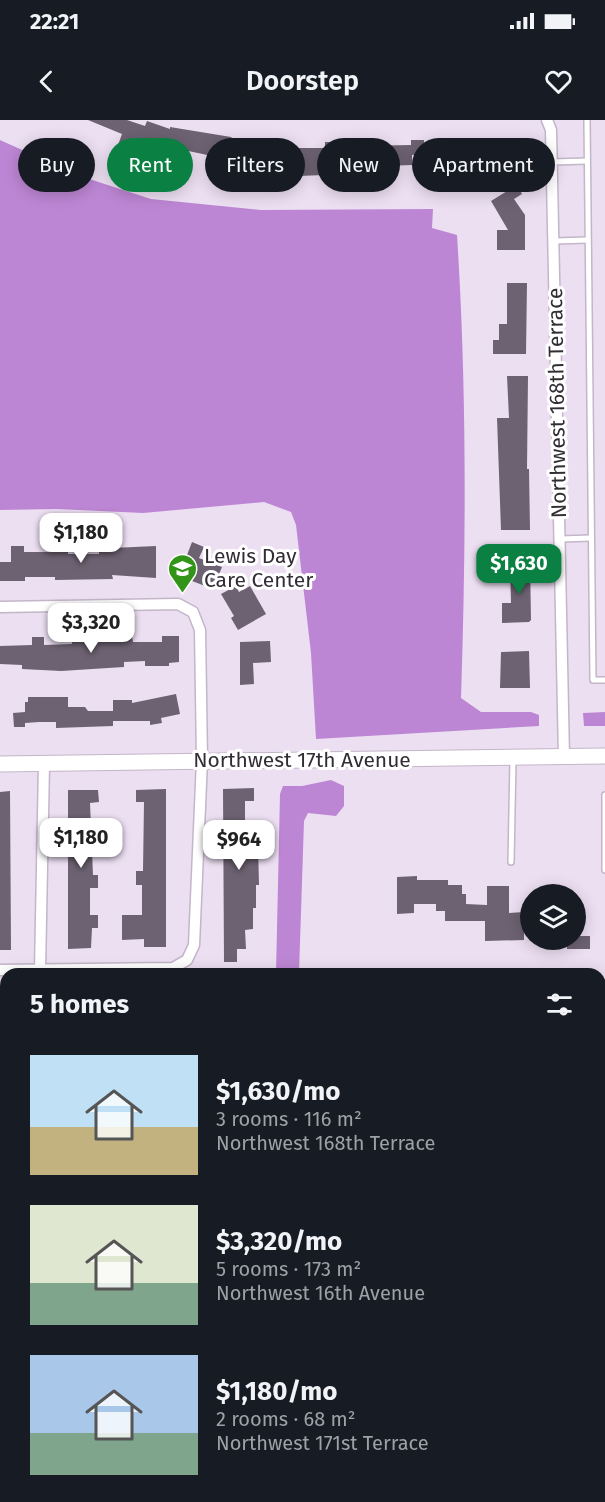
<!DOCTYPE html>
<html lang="en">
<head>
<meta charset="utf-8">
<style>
	body { margin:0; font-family:"Fira Sans",sans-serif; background:#20242c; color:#f1f3f6; height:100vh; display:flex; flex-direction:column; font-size:22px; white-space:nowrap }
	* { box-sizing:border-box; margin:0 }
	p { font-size:20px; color:#9ea1a6 }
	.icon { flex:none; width:33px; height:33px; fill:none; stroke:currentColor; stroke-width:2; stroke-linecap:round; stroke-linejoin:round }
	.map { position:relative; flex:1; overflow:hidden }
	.drawer { position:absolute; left:0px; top:848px; width:606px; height:536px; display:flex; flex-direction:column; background:#171b24; border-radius:18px 18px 0 0; box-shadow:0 3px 15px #0003 }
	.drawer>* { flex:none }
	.top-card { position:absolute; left:18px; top:18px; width:570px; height:54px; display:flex; gap:12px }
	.buttons { position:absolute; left:520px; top:764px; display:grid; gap:12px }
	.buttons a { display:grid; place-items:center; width:66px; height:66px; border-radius:50%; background:#171b24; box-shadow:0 3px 15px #0003; font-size:30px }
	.price { position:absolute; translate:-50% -51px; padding:0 14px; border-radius:12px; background:#fff; color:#222; font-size:20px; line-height:39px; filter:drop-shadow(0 2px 3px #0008) }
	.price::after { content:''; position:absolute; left:50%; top:36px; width:18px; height:14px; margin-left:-9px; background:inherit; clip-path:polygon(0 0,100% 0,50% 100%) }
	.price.current { background:#0b8043; color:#fff }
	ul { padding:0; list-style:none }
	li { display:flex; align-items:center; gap:18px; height:150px; padding:0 30px }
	li span { display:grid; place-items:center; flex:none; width:168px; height:120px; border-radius:0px; color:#555 }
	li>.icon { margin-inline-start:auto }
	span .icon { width:72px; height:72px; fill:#fffc; stroke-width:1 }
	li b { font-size:26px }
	h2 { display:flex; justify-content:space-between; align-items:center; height:72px; padding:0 30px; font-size:26px }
	.tag { padding:0 21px; border-radius:27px; background:#171b24; box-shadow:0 3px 15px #0003; font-size:21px; line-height:54px }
	.tag.current { background:#0b8043; color:#fff }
	.status { display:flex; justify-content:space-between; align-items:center; height:42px; padding:0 30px; background:#171b24; direction:ltr }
	.status svg { height:16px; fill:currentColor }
	header { display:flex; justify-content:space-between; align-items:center; height:78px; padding:0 30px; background:#171b24; font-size:27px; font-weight:600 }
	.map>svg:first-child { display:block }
	.water { fill:#bd86d4 }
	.building { fill:#6d6272 }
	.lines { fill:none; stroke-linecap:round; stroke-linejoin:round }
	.lane-casing { stroke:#c3b6c8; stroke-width:8 }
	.street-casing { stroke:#c3b6c8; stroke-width:13 }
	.secondary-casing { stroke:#c3b6c8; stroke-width:17 }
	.lane { stroke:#fff; stroke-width:5 }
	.street { stroke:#fff; stroke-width:10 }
	.secondary { stroke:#fff; stroke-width:15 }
	.labels { text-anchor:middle; stroke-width:6; stroke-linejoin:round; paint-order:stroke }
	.street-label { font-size:21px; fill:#322d35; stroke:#fff }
	.poi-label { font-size:21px; fill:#322d35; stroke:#fff; text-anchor:start }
</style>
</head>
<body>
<div class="status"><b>22:21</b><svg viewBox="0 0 49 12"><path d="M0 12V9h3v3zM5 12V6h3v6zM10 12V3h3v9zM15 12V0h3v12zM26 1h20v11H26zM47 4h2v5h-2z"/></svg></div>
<header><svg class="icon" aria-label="back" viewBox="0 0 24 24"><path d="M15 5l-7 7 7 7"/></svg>Doorstep<svg class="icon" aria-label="heart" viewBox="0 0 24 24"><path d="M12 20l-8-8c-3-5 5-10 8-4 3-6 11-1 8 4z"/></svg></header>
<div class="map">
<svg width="605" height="1382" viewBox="0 0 605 1382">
	<rect width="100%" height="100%" fill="#ecdff2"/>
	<g class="water">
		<path d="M0,20L80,56L151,79L261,90L433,89L432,108L457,115C467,270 466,424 461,578L481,592H531L539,595V606L316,619L311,533L296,405L291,392L264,382L143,393L57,389L0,390Z"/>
		<path d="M605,592V606H584L583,593Z"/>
		<path d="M331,660L344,666V686L336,696L308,693L304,701L299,853H276L280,674L283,666H302Z"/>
		<path d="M6,930V1016H0V931Z"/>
		<path d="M0,1048H6L4,1219H0Z"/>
	</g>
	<g class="building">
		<path d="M88,0H127L145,6L147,1L170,9V7L231,17L234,20L231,45L211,43L212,36L179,29L177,40L164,38L167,24L148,18L139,44L114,36L122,14Z"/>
		<path d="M502,18L517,26L502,53L492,48L482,66L450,48L467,19L495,31Z"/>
		<path d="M411,20H424V34L412,35V45L385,46V55L360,57L359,26L411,25Z"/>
		<path d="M261,21L294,24V28H325V22H339L340,62H323V55L299,56V43L260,42Z"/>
		<path d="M517,65L522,74L514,79L525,95V130H497V110H508L491,81Z"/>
		<path d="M507,163H527L526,234H493V220H499V204H507Z"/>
		<path d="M507,256H528L527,349H529L530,410H501L497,298H509Z"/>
		<path d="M192,422L204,427L199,438L222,447L213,469L179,456Z"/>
		<path d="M99,423H112V428L156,426V458L112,455L113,459L55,460V457H25V461H0V442H11V426H24V432H57V428H68V434H99Z"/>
		<path d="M530,442L531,500L529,502L502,503V483H511L510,443Z"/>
		<path d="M236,466L239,472L250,466L266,494L238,510L231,498L234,496L221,474Z"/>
		<path d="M132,516L133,522H162V516H179V542L169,543V546H145V541L124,542V547L61,551L22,549V545L0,544V526L32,525V517H44V525L72,524V518Z"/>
		<path d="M270,521L271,542L253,543L254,564L240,565V522Z"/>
		<path d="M529,531L530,568H500L501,532Z"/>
		<path d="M176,574L180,594L161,598L162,603L150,605V601H113V606L56,608V602H39L25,603V607H14L13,593L25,592V582H28V577H68V587H85L88,591H113V580H132V583Z"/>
		<path d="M254,668V681H245V711L261,710L262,724H258L259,765H256V788H253V809L245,810L246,829H237V842H224L223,669Z"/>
		<path d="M166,669V827H144V819L122,820V795H142V765H136V751H143L144,682H136V670Z"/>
		<path d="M68,670H98L99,682L90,683L93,755H98V768H90V795H98V808H92L91,828L68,829Z"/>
		<path d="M10,671L11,830H0V672Z"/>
		<path d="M417,756V760H448V765H462V774H466V784L487,785V766H509V793L524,792V820L485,821V801H445V791H436V784H414V793L397,794V757Z"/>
		<path d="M576,816H590V829H567V819H576Z"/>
	</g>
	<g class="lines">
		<defs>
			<g id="lane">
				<path d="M587,0L593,560H605"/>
				<path d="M552,42L587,41"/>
				<path d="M554,121L588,120"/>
				<path d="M560,419L591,418"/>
				<path d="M605,675V750"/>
				<path d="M511,742L513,639"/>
			</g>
			<g id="street">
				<path d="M547,0L551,10L564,638"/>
				<path d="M0,487L178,484L193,492L200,510L202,640L194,825L187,840L173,848L0,850"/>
				<path d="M40,850L44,644"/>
				<path d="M600,1025H605"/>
				<path d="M0,1029H6"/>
				<path d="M117,1377V1382"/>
				<path d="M361,1382V1377"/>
			</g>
			<path id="secondary" d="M0,644L605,636"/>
		</defs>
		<use href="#lane" class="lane-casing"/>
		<use href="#street" class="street-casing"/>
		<use href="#secondary" class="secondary-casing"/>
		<use href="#lane" class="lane"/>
		<use href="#street" class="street"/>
		<use href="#secondary" class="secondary"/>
	</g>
	<defs>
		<symbol id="school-pin" viewBox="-11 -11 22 30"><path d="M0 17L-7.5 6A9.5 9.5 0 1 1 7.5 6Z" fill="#329518" stroke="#fff"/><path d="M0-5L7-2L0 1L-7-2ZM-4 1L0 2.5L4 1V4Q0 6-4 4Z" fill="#fff"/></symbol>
	</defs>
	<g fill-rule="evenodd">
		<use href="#school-pin" x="166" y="432" width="33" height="45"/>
	</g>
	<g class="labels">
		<g class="street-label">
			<text transform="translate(557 283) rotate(-91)" y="7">Northwest 168th Terrace</text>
			<text x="302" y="647">Northwest 17th Avenue</text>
		</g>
		<g class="poi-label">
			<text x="204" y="443">Lewis Day<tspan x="204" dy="24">Care Center</tspan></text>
		</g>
	</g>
</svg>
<div class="buttons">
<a><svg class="icon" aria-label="layers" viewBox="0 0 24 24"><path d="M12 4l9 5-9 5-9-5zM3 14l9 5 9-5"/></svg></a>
</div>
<b class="price" style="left:81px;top:444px">$1,180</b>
<b class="price current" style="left:519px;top:475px">$1,630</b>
<b class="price" style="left:91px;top:534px">$3,320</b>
<b class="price" style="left:81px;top:749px">$1,180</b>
<b class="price" style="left:239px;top:751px">$964</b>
<div class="top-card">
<a class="tag">Buy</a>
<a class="tag current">Rent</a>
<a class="tag">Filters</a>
<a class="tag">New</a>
<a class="tag">Apartment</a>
</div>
<section class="drawer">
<h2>5 homes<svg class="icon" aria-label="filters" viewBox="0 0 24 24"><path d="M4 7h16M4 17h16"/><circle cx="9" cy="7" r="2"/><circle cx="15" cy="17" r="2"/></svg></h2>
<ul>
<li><span style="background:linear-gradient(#bfe0f5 60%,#c2b280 0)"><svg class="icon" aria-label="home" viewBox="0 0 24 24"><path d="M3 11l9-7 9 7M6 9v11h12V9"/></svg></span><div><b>$1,630/mo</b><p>3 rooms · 116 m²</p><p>Northwest 168th Terrace</p></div></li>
<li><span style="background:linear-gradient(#dfe7d0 65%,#7fa58c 0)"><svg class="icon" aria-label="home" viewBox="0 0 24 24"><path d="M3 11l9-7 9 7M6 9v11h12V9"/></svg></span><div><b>$3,320/mo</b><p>5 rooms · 173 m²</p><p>Northwest 16th Avenue</p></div></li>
<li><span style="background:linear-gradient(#a9c7e8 65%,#7fa58c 0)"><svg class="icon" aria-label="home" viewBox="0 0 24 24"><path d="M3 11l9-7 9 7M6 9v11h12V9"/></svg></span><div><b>$1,180/mo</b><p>2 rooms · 68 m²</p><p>Northwest 171st Terrace</p></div></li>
</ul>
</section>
</div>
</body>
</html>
